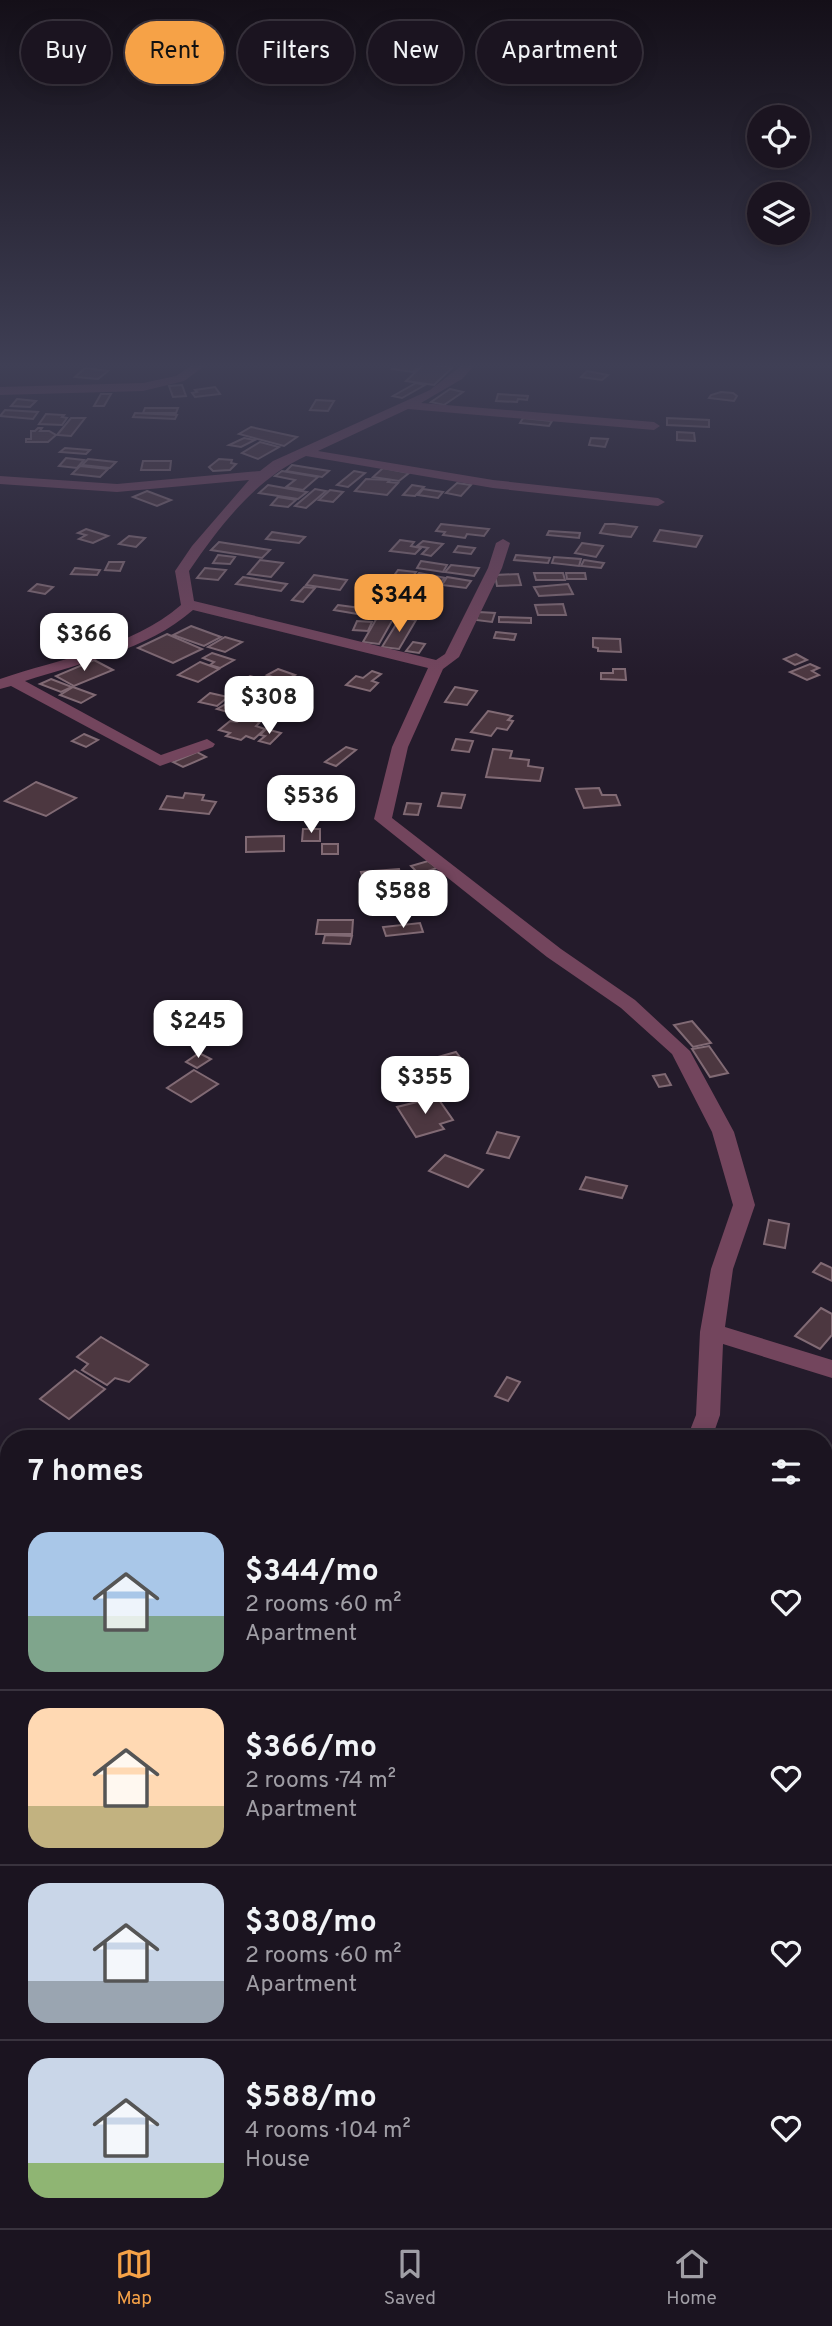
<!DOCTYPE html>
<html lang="en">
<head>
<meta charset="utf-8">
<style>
	body { margin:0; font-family:Overpass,sans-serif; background:#241d29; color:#f1f3f6; height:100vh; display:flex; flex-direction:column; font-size:26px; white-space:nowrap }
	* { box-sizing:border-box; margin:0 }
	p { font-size:23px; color:#a09ea5 }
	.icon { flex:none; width:38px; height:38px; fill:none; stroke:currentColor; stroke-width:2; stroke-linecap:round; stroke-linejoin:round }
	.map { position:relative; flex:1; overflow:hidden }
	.details { position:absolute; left:0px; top:1430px; width:833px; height:800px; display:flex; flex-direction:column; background:#1b1420; border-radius:28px 28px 0 0; box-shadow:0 4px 18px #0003,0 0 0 2px #39333e }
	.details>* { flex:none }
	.hud { position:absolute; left:21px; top:21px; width:791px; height:63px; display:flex; gap:14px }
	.buttons { position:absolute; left:747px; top:105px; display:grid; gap:14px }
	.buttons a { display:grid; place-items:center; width:63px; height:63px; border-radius:50%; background:#1b1420; box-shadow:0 4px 18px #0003,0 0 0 2px #39333e; font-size:35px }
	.price { position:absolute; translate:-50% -60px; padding:0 16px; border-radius:14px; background:#fff; color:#222; font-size:23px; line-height:46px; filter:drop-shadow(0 2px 4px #0008) }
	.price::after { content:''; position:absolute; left:50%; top:42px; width:21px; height:16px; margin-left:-10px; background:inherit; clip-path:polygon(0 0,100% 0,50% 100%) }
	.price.selected { background:#f6a247; color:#111 }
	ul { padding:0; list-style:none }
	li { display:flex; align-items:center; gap:21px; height:175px; padding:0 28px }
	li+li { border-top:2px solid #39333e }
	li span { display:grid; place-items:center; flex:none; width:196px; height:140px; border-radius:21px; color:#555 }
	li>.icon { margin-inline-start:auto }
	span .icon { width:84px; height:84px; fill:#fffc; stroke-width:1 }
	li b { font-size:30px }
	h2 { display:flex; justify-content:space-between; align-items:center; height:84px; padding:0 28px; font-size:30px }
	.tag { padding:0 24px; border-radius:32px; background:#1b1420; box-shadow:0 4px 18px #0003,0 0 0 2px #39333e; font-size:24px; line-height:63px }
	.tag.selected { background:#f6a247; color:#111 }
	.tab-bar { display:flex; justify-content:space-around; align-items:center; height:98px; border-top:2px solid #39333e; background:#1b1420; font-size:19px; color:#a09ea5 }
	.tab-bar a { display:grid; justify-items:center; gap:4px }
	.tab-bar .selected { color:#f6a247 }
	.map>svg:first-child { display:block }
	.building { fill:#4c3740; stroke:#816a74; stroke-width:2 }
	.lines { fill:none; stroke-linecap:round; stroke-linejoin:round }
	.minor { fill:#73455d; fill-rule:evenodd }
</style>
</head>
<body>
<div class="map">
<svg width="832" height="2228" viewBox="0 0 832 2228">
	<rect width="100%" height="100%" fill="#241b2b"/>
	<g class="building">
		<path d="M397,365H418L420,366L413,372L392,369Z"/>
		<path d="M423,365H435L452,368L434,385L406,381Z"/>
		<path d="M85,368L108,371L98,379L75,377Z"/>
		<path d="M587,371L608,375L602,380L581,377Z"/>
		<path d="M416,383L425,385L402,398L393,396Z"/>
		<path d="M182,385L186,396L173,397L169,386Z"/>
		<path d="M215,387L220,394L195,397L192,393L197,392L195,390Z"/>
		<path d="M450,389L463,392L444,405L431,402Z"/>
		<path d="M721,392L733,393L737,396L734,401L709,398L711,395Z"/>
		<path d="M101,394H111L104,406H94Z"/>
		<path d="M498,394L528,396L527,400L518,399L517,402L496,401Z"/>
		<path d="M17,399L36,401L30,407L11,406Z"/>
		<path d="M316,400L334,401L328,411L310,410Z"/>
		<path d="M145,408H178L176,413H143Z"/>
		<path d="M5,410L38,412L33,419L0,416Z"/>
		<path d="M135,413L177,415L175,419L133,417Z"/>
		<path d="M46,414L64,415L62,417L67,418L62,425L39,424Z"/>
		<path d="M71,418H85L71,436L57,435Z"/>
		<path d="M523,418L552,421L549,426L520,423Z"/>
		<path d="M667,418L709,420V427L667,425Z"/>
		<path d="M251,427L297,437L284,446L239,434Z"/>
		<path d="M38,428H42L40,431H49L56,435L48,442H26V439H31V431H35Z"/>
		<path d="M677,432L694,433L695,441L677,440Z"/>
		<path d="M244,438L255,440L241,447L229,445Z"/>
		<path d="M591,438L608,439L605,447L589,445Z"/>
		<path d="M260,442L279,447L258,459L242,453Z"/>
		<path d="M65,448L90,450L86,454L60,452Z"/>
		<path d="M66,458L84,460L77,468L59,466Z"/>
		<path d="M88,459L116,462L110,468L82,465Z"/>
		<path d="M219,459L232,460L231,463L236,464L230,470L213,471L209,467Z"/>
		<path d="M143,461H171L170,470H141Z"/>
		<path d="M292,465L329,471L322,477L286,471Z"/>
		<path d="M80,466L108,469L100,477L72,474Z"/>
		<path d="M383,468L409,473L399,481L373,477Z"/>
		<path d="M282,471L318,477L303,490L286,487L295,480L275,476Z"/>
		<path d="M354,471L365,473L348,487L337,485Z"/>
		<path d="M366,479L390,480L388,482L398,483L387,495L355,491Z"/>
		<path d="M457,483L471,485L461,496L446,493Z"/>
		<path d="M268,485L307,492L298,499L259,493Z"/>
		<path d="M412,485L424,487L415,496L403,495Z"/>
		<path d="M315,489L326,491L306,508L295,506Z"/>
		<path d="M423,489L443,492L438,498L418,495Z"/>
		<path d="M330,490L343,492L333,502L319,500Z"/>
		<path d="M147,491L171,500L157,506L133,497Z"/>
		<path d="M278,497L296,500L288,507L271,505Z"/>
		<path d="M441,524L489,529L484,536L467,534L465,538L443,535L445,532L436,531Z"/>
		<path d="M605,524H614L637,527L631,537L620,536L600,533Z"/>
		<path d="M86,529L108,536L93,543L79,539L86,535L78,533Z"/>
		<path d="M660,530L702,536L696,547L654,541Z"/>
		<path d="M549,531L580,533L579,538L547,535Z"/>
		<path d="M272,532L305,537L299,543L266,539Z"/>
		<path d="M129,536L145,538L136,547L119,544Z"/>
		<path d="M400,540L414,542L411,546L421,548L415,554L390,551Z"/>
		<path d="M423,541L443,544L431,556L422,554L428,548L417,546Z"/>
		<path d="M219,542L270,550L262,558L211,550Z"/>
		<path d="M582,543L603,546L596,557L575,553Z"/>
		<path d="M458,546L475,548L471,554L454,552Z"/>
		<path d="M218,555L235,557L230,564L213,563Z"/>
		<path d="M516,555L550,558L548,563L514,560Z"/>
		<path d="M554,557L581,559L579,566L552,563Z"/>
		<path d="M260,560L283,563L271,577L248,574Z"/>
		<path d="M584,560L604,563L601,568L581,566Z"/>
		<path d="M421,561L447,565L443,572L417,568Z"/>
		<path d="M109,562H124L120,571L105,570Z"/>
		<path d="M451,565L479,568L474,576L445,572Z"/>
		<path d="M75,568L100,570L97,575L71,574Z"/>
		<path d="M205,568L226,570L218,580L197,578Z"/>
		<path d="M398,570L416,572L411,579L393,577Z"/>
		<path d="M419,573L445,578L439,584L413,580Z"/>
		<path d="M534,573H563L565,580H536Z"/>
		<path d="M566,573H585L586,579H567Z"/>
		<path d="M518,574L521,585L497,586L495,575Z"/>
		<path d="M314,575L347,580L340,590L306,585Z"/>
		<path d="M243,577L287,584L281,591L236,584Z"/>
		<path d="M447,577L471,581L466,588L442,585Z"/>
		<path d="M37,584L53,587L45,594L29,591Z"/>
		<path d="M568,584L573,594L539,596L534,587Z"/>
		<path d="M396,585L411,587L401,605L389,603L392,599H388Z"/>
		<path d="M304,587L315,588L303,602L292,600Z"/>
		<path d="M412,595L428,598L417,612L401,610Z"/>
		<path d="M385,604L401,605L379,644L363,642Z"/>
		<path d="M563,604L566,615H538L535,605Z"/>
		<path d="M338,605L368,609L363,615L334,610Z"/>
		<path d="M479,612L495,613L492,622L476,620Z"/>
		<path d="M62,614L76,618L65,625L51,621Z"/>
		<path d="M499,617L531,618V623L499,622Z"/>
		<path d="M400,618L416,620L399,649L382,647Z"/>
		<path d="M357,621L372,622L368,631L353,630Z"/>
		<path d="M73,624L90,631L77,637L60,631Z"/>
		<path d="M191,626L221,637L204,646L173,635Z"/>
		<path d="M496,632L516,634L514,640L494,638Z"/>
		<path d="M167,634L202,649L173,663L138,648Z"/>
		<path d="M225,637L242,642L225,652L208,647Z"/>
		<path d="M593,638L620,639L621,652L598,651V648L593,647Z"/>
		<path d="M413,642L425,644L419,653L406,651Z"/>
		<path d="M212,653L234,660L220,668L210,665L214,662L203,658Z"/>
		<path d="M796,654L807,660L795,665L784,659Z"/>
		<path d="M94,660L113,670L74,686L56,676Z"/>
		<path d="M200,662L219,669L198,682L178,675Z"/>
		<path d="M810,664L819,668L812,671L819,675L807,680L790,672Z"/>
		<path d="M278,669L295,675L284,681L267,675Z"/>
		<path d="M613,669H625L626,680L601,679V673H613Z"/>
		<path d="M372,671L381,674L372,681L378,683L370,691L346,685L356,676L363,678Z"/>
		<path d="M250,676L267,681L254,690L270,695L260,702L228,691Z"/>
		<path d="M51,679L72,687L61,692L40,684Z"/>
		<path d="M272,684L289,689L278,696L261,691Z"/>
		<path d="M73,687L95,695L81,703L60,695Z"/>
		<path d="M455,687L477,691L467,705L445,702Z"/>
		<path d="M210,693L228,697L217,706L199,702Z"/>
		<path d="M235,699L245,701L231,713L217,709Z"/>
		<path d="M488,711L512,716L508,720L513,721L507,730L497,728L491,736L471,732Z"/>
		<path d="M242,718L260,722L256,726L265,729L254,739L246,736L241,740L226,736L230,733L219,730L230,721L237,722Z"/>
		<path d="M266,729L281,733L270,744L259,741L265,736L260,735Z"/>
		<path d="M84,734L98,740L86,747L72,741Z"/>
		<path d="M456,739L473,741L469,752L452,750Z"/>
		<path d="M346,747L356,750L336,766L325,762Z"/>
		<path d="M493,749L512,751L510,758L529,760L528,766L543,768L540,781L486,777Z"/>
		<path d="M197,752L206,757L183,767L173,762Z"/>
		<path d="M36,782L76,798L46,816L5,801Z"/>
		<path d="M599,788L602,795H616L620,805L584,808L576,789Z"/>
		<path d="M185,793L204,795L202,800L216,802L209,814L160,809L167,796L183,798Z"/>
		<path d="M442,793L465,795L461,808L438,806Z"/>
		<path d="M407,803L421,804L418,815L404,814Z"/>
		<path d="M303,829H320V841H302Z"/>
		<path d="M284,836V851L246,852V837Z"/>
		<rect x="322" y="844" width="16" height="10"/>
		<path d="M428,861L437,868L419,874L411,866Z"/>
		<path d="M399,869L405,893L367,895L361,872Z"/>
		<path d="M318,920H353L352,934H316Z"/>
		<path d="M420,923L423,932L386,936L383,927Z"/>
		<path d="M325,935L352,936L350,944L323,943Z"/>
		<path d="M692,1021L711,1043L693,1047L674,1025Z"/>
		<path d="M709,1046L728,1073L710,1077L692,1049Z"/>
		<path d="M456,1052L466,1065L436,1073L427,1060Z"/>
		<path d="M199,1053L211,1059L197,1068L186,1062Z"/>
		<path d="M194,1070L218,1084L191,1102L167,1088Z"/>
		<path d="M665,1074L671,1085L659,1087L653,1076Z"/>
		<path d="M437,1097L453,1120L440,1124L444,1129L416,1137L397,1107Z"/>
		<path d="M497,1132L519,1137L509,1158L487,1153Z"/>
		<path d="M445,1155L483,1170L468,1187L429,1171Z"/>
		<path d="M586,1177L627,1186L622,1198L580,1189Z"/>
		<path d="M769,1220L789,1224L785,1248L764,1244Z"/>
		<path d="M821,1263L832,1268V1281L813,1272Z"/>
		<path d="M821,1308L832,1314V1335L820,1349L795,1336Z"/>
		<path d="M101,1337L148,1365L129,1382L115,1378L107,1385L82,1370L88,1364L77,1357Z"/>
		<path d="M75,1370L105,1389L69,1419L40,1399Z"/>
		<path d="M507,1377L520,1382L508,1401L495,1396Z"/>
		<path d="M9,1590V1624L3,1626L0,1593Z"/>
		<path d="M824,2096L832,2100L831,2133L824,2130Z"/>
		<path d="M36,2221H123L119,2228H32Z"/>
		<path d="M373,2221H416L422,2224L420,2228H370Z"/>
		<path d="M610,2221H642L640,2228H608Z"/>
	</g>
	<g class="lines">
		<g class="minor">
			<path d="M192,365H206L184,381L143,391L0,395V387L143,383L176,376Z"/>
			<path d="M462,365H475L462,379L421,403L654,422L660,426L654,430L408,409L318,451L493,480L658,498L665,502L658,506L493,488L306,456C255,479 220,526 189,571L194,601L436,660L445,654L488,568L496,543L503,539L510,543L502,568L459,657L443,669L408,747L392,818L561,949L635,1000L690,1051L734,1132L755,1205L733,1269L725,1327L832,1360V1378L723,1344L720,1415L712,1438H687L696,1415L700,1332L711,1269L733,1205L712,1132L672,1054L621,1008L547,957L374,819L392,747L428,668L193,610C146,651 83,662 25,681L161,755L207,739L215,744L213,747L160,766L11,686L0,689V679C61,658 131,648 181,605L175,571L192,546L249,480L117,492L0,484V476L117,484L260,471L273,461L430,390Z"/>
			<path d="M0,2104L9,2106V2140L0,2138Z"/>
			<path d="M224,2221H269L272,2228H226Z"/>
		</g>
	</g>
	<linearGradient id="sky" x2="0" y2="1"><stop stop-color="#140f18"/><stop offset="0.54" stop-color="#3f3f55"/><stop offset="1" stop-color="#3f3f55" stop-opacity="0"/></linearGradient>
	<rect width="832" height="677" fill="url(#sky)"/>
</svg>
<div class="buttons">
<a><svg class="icon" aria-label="locate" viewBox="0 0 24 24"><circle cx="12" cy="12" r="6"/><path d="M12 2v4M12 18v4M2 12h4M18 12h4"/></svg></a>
<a><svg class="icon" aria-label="layers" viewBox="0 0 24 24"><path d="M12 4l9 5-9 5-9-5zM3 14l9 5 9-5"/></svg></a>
</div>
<b class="price selected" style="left:399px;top:634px">$344</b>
<b class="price" style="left:84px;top:673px">$366</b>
<b class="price" style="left:269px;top:736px">$308</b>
<b class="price" style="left:311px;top:835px">$536</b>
<b class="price" style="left:403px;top:930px">$588</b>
<b class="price" style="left:198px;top:1060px">$245</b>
<b class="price" style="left:425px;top:1116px">$355</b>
<div class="hud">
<a class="tag">Buy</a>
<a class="tag selected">Rent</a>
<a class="tag">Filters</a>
<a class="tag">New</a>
<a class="tag">Apartment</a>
</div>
<section class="details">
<h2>7 homes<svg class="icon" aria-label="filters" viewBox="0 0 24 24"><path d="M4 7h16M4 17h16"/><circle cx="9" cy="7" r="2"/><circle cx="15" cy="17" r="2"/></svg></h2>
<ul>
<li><span style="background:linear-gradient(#a9c7e8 60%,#7fa58c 0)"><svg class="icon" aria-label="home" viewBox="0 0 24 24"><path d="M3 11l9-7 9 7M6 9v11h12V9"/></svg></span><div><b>$344/mo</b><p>2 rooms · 60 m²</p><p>Apartment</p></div><svg class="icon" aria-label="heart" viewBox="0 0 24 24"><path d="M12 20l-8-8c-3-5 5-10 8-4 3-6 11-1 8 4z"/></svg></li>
<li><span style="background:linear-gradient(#ffd9b3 70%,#c2b280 0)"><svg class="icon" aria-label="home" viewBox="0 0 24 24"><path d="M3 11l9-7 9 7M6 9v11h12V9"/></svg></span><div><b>$366/mo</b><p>2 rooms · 74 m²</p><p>Apartment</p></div><svg class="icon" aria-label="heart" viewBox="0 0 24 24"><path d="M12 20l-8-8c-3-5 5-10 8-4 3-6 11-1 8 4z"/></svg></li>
<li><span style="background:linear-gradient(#c9d6e8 70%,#9aa5b1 0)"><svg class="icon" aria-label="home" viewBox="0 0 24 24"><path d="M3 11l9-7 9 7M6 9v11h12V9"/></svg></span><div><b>$308/mo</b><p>2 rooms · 60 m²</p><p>Apartment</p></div><svg class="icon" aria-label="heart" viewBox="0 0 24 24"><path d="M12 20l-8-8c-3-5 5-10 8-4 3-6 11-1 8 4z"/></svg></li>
<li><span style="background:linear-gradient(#c9d6e8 75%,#8fb573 0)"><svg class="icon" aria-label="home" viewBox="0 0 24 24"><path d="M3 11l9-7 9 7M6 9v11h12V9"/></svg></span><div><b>$588/mo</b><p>4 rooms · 104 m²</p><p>House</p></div><svg class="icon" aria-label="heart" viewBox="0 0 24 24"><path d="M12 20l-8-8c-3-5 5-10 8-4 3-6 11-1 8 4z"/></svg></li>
</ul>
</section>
</div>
<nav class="tab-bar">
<a class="selected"><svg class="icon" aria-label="map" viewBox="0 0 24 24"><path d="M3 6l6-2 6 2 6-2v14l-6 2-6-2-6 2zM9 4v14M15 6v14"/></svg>Map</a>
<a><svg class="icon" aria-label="saved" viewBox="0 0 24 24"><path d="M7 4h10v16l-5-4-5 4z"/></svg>Saved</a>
<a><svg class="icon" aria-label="home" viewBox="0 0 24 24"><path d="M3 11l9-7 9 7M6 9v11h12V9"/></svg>Home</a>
</nav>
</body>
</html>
